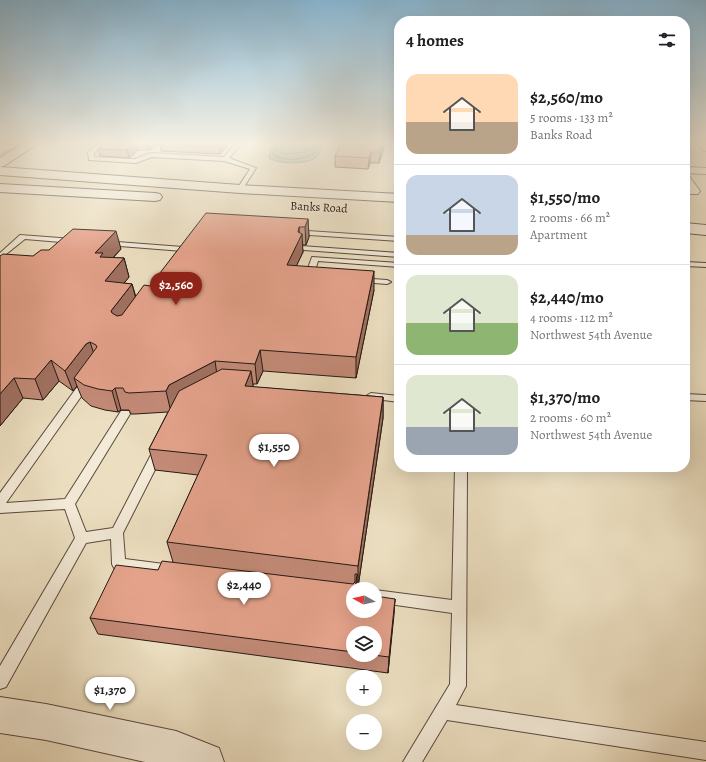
<!DOCTYPE html>
<html lang="en">
<head>
<meta charset="utf-8">
<style>
	body { margin:0; font-family:Alegreya,serif; background:#f6f6f6; color:#202124; height:100vh; display:flex; flex-direction:column; font-size:15px; white-space:nowrap }
	* { box-sizing:border-box; margin:0 }
	p { font-size:13px; color:#757577 }
	.icon { flex:none; width:22px; height:22px; fill:none; stroke:currentColor; stroke-width:2; stroke-linecap:round; stroke-linejoin:round }
	.map { position:relative; flex:1; overflow:hidden }
	.panel { position:absolute; left:394px; top:16px; width:296px; height:456px; display:flex; flex-direction:column; background:#fff; border-radius:16px; box-shadow:0 4px 16px #0002 }
	.panel>* { flex:none }
	.needle { width:26px; rotate:278deg }
	.fabs { position:absolute; left:346px; top:582px; display:grid; gap:8px }
	.fabs a { display:grid; place-items:center; width:36px; height:36px; border-radius:50%; background:#fff; box-shadow:0 4px 16px #0002; font-size:20px }
	.price { position:absolute; translate:-50% -34px; padding:0 9px; border-radius:14px; background:#fff; color:#222; font-size:13px; line-height:26px; filter:drop-shadow(0 1px 2px #0008) }
	.price::after { content:''; position:absolute; left:50%; top:24px; width:12px; height:9px; margin-left:-6px; background:inherit; clip-path:polygon(0 0,100% 0,50% 100%) }
	.price.on { background:#8f2418; color:#fff }
	ul { padding:0; list-style:none }
	li { display:flex; align-items:center; gap:12px; height:100px; padding:0 12px }
	li+li { border-top:1px solid #e0e0e0 }
	li span { display:grid; place-items:center; flex:none; width:112px; height:80px; border-radius:12px; color:#555 }
	li>.icon { margin-inline-start:auto }
	span .icon { width:48px; height:48px; fill:#fffc; stroke-width:1 }
	li b { font-size:17px }
	h2 { display:flex; justify-content:space-between; align-items:center; height:48px; padding:0 12px; font-size:17px }
	.map>svg:first-child { display:block }
	.water { fill:#99bcb7; stroke:#6b7b75 }
	.lines { fill:none; stroke-linecap:round; stroke-linejoin:round }
	.shore { stroke:#606a65; stroke-width:1 }
	.service-casing { stroke:#584a3e; stroke-width:2 }
	.minor-casing { stroke:#584a3e; stroke-width:2 }
	.tertiary-casing { stroke:#584a3e; stroke-width:2 }
	.primary-casing { stroke:#261913; stroke-width:2 }
	.service { fill:#f3ead7; fill-rule:evenodd }
	.minor { fill:#f3ead7; fill-rule:evenodd }
	.tertiary { fill:#f3ead7; fill-rule:evenodd }
	.primary { fill:#ecdfc1; fill-rule:evenodd }
	.wall { fill:#c48b78; stroke:#261913; fill-rule:evenodd }
	.shaded-wall { fill:#a07161; stroke:#261913 }
	.building { fill:#e4a28b; stroke:#261913 }
	.labels { text-anchor:middle; stroke-width:3.5; stroke-linejoin:round; paint-order:stroke }
	.far-street-label { font-size:12px; fill:#261913; stroke:#f3ead7 }
</style>
</head>
<body>
<div class="map">
<svg width="706" height="762" viewBox="0 0 706 762">
	<rect width="100%" height="100%" fill="#ecdfc1"/>
	<filter id="stains"><feTurbulence type="fractalNoise" baseFrequency=".005" numOctaves="4"/><feColorMatrix values="0 0 0 0 .2 0 0 0 0 .09 0 0 0 0 .02 0 0 0 .5 -.17"/></filter>
	<radialGradient id="worn" r=".72"><stop offset=".6" stop-color="#630" stop-opacity="0"/><stop offset="1" stop-color="#630" stop-opacity=".3"/></radialGradient>
	<path class="water" d="M275,144H322C321,149 320,155 315,158C305,165 279,164 269,158L270,150Z"/>
	<g class="lines">
		<g class="shore">
			<path d="M278,144L273,155C286,162 304,160 316,152L318,144"/>
			<path d="M283,144L281,152L283,154L306,152L312,149L313,144"/>
		</g>
		<defs>
			<g id="service">
				<path d="M98,144H105L94,153V157L135,159L151,153L224,157L235,144H241L229,158L256,168L242,190L240,191L237,189L250,169L224,161L152,157L136,163L89,160L88,152Z"/>
				<path d="M292,230L399,237V241L295,234H292Z"/>
				<path d="M20,235L73,239L77,241L73,243L25,239L0,259V253Z"/>
				<path d="M104,241L183,247L187,249L183,251L107,245H104Z"/>
				<path d="M301,246L399,253V257L304,250H301Z"/>
				<path d="M312,257L399,263V267L318,261L314,274L316,276L315,278H309L305,276Z"/>
				<path d="M685,262L706,263V267L685,266Z"/>
				<path d="M358,278L387,280L391,282L387,284L361,282H358Z"/>
				<path d="M87,378L92,381L6,503L65,499L121,411H129L130,414L75,504L86,532L113,528L155,447H163L165,450L123,533L125,559L172,565L177,567L179,571L177,575L172,577L119,570L114,568L112,564L111,539L86,543L6,687L0,689V666L75,538L65,509L0,513V493L83,379Z"/>
				<path d="M371,393L399,396V402L367,398L366,396Z"/>
				<path d="M685,394L706,395V401L685,400Z"/>
				<path d="M455,467H467L466,686L456,705L706,742V760L447,720L422,762H403L450,684L452,613L375,602V590L452,600Z"/>
			</g>
			<g id="minor">
				<path d="M698,144H706V151L702,150Z"/>
				<path d="M685,167L706,168V174L685,173Z"/>
				<path d="M685,175L689,176L700,191L698,194H685Z"/>
			</g>
			<g id="tertiary">
				<path d="M2,144H17L15,147L0,154V145Z"/>
				<path d="M0,167L240,185L399,194V202L240,193L0,175Z"/>
				<path d="M0,184L155,193L160,194L162,197L160,200L155,201L0,192Z"/>
				<path d="M685,223L706,225V235L685,233Z"/>
				<path d="M0,697L46,704L176,731L219,748L224,762H145L46,740L0,733Z"/>
			</g>
			<path id="primary" d="M23,144H37L4,166L0,167V158Z"/>
		</defs>
		<use href="#service" class="service-casing"/>
		<use href="#minor" class="minor-casing"/>
		<use href="#tertiary" class="tertiary-casing"/>
		<use href="#primary" class="primary-casing"/>
		<use href="#service" class="service"/>
		<use href="#minor" class="minor"/>
		<use href="#tertiary" class="tertiary"/>
		<use href="#primary" class="primary"/>
	</g>
	<g class="wall">
		<path d="M104,144H229L220,154L161,151L160,144L158,145L149,150H138L129,158L100,156L98,149Z"/>
		<path d="M385,144L379,163H370L368,169L335,167V156Z"/>
		<path d="M308,219L309,237L306,245H302L303,252L296,266L374,290L356,378L263,371L257,384H253V387L383,397V418L358,587L353,611L395,599L388,673L98,634L90,618L158,570L173,562L167,542L198,475L155,470L149,449L168,412L135,414H131L129,410H121L118,412L105,410L91,406L82,398L77,386L73,391L59,381L43,400L23,398L0,426L33,256L121,249L113,258H124L129,277L124,283L132,284L136,297L150,286ZM353,633L375,655H353Z"/>
	</g>
	<g class="shaded-wall">
		<path d="M135,144H137L138,150L129,158L127,150Z"/>
		<path d="M148,144H160L158,145L149,150Z"/>
		<path d="M222,144H229L220,154L219,147Z"/>
		<path d="M382,144H385L379,163L380,152Z"/>
		<path d="M371,152L370,163L368,169L369,158Z"/>
		<path d="M308,219L309,237L306,245L305,227Z"/>
		<path d="M299,227L300,238L302,234L303,252L288,284L287,265L298,232Z"/>
		<path d="M116,231L121,249L106,265L95,253Z"/>
		<path d="M124,258L129,277L110,300L105,281Z"/>
		<path d="M374,271V290L356,378V357Z"/>
		<path d="M132,284L137,303L117,331L111,311Z"/>
		<path d="M90,342L97,363L74,378L77,386L73,391L65,371L86,344Z"/>
		<path d="M260,350L263,371L257,384L255,364Z"/>
		<path d="M51,360L59,381L43,400L35,379Z"/>
		<path d="M215,361L218,382L171,412L166,391L169,385Z"/>
		<path d="M251,371L254,392L245,386Z"/>
		<path d="M14,378L23,398L0,426V394Z"/>
		<path d="M115,388L121,410L118,412L112,391Z"/>
		<path d="M383,397V418L358,587V566Z"/>
		<path d="M357,574V589H355Z"/>
		<path d="M395,599L394,615L388,673L389,657Z"/>
	</g>
	<g class="building">
		<path d="M104,144H135L127,150L98,149Z"/>
		<path d="M167,144H222L219,147Z"/>
		<path d="M341,144H382L380,152H371L369,158L335,156Z"/>
		<path d="M206,213L308,219L305,227H299L298,232L302,234L287,265L374,271L356,357L260,350L255,364L215,361L169,385L166,391L129,393L125,392L123,388H115L112,391L98,389L84,385L74,378L97,347L96,345L90,342L86,344L65,371L51,360L35,379L14,378L0,394V256L3,254L33,256L41,250H49L73,229L116,231L95,253H103L100,257L124,258L105,281L132,284L111,311L112,313L117,316L122,315L144,285L150,286Z"/>
		<path d="M222,369L251,371L245,386L383,397L358,566L167,542L207,455L149,449L179,391Z"/>
		<path d="M162,561L353,584L355,582V574H357L355,589H353V611H375V596L395,599L389,657L373,655H375V633H353V652L90,618L116,565L158,570Z"/>
	</g>
	<linearGradient id="sky" x2="0" y2="1"><stop stop-color="#88b7d4"/><stop offset="0.57" stop-color="#f6f1e3"/><stop offset="1" stop-color="#f6f1e3" stop-opacity="0"/></linearGradient>
	<rect width="706" height="251" fill="url(#sky)"/>
	<g class="labels">
		<g class="far-street-label">
			<text transform="translate(319 207) rotate(3)" y="4">Banks Road</text>
		</g>
	</g>
	<rect width="100%" height="100%" filter="url(#stains)"/>
	<rect width="100%" height="100%" fill="url(#worn)"/>
</svg>
<div class="fabs">
<a><svg class="needle" viewBox="-14 -14 28 28"><path d="M0-13l5 13h-10z" fill="#e53935"/><path d="M0 13l5-13h-10z" fill="#757577"/></svg></a>
<a><svg class="icon" aria-label="layers" viewBox="0 0 24 24"><path d="M12 4l9 5-9 5-9-5zM3 14l9 5 9-5"/></svg></a>
<a>+</a>
<a>−</a>
</div>
<b class="price on" style="left:176px;top:306px">$2,560</b>
<b class="price" style="left:274px;top:468px">$1,550</b>
<b class="price" style="left:244px;top:606px">$2,440</b>
<b class="price" style="left:110px;top:711px">$1,370</b>
<section class="panel">
<h2>4 homes<svg class="icon" aria-label="filters" viewBox="0 0 24 24"><path d="M4 7h16M4 17h16"/><circle cx="9" cy="7" r="2"/><circle cx="15" cy="17" r="2"/></svg></h2>
<ul>
<li><span style="background:linear-gradient(#ffd9b3 60%,#b9a48a 0)"><svg class="icon" aria-label="home" viewBox="0 0 24 24"><path d="M3 11l9-7 9 7M6 9v11h12V9"/></svg></span><div><b>$2,560/mo</b><p>5 rooms · 133 m²</p><p>Banks Road</p></div></li>
<li><span style="background:linear-gradient(#c9d6e8 75%,#b9a48a 0)"><svg class="icon" aria-label="home" viewBox="0 0 24 24"><path d="M3 11l9-7 9 7M6 9v11h12V9"/></svg></span><div><b>$1,550/mo</b><p>2 rooms · 66 m²</p><p>Apartment</p></div></li>
<li><span style="background:linear-gradient(#dfe7d0 60%,#8fb573 0)"><svg class="icon" aria-label="home" viewBox="0 0 24 24"><path d="M3 11l9-7 9 7M6 9v11h12V9"/></svg></span><div><b>$2,440/mo</b><p>4 rooms · 112 m²</p><p>Northwest 54th Avenue</p></div></li>
<li><span style="background:linear-gradient(#dfe7d0 65%,#9aa5b1 0)"><svg class="icon" aria-label="home" viewBox="0 0 24 24"><path d="M3 11l9-7 9 7M6 9v11h12V9"/></svg></span><div><b>$1,370/mo</b><p>2 rooms · 60 m²</p><p>Northwest 54th Avenue</p></div></li>
</ul>
</section>
</div>
</body>
</html>
